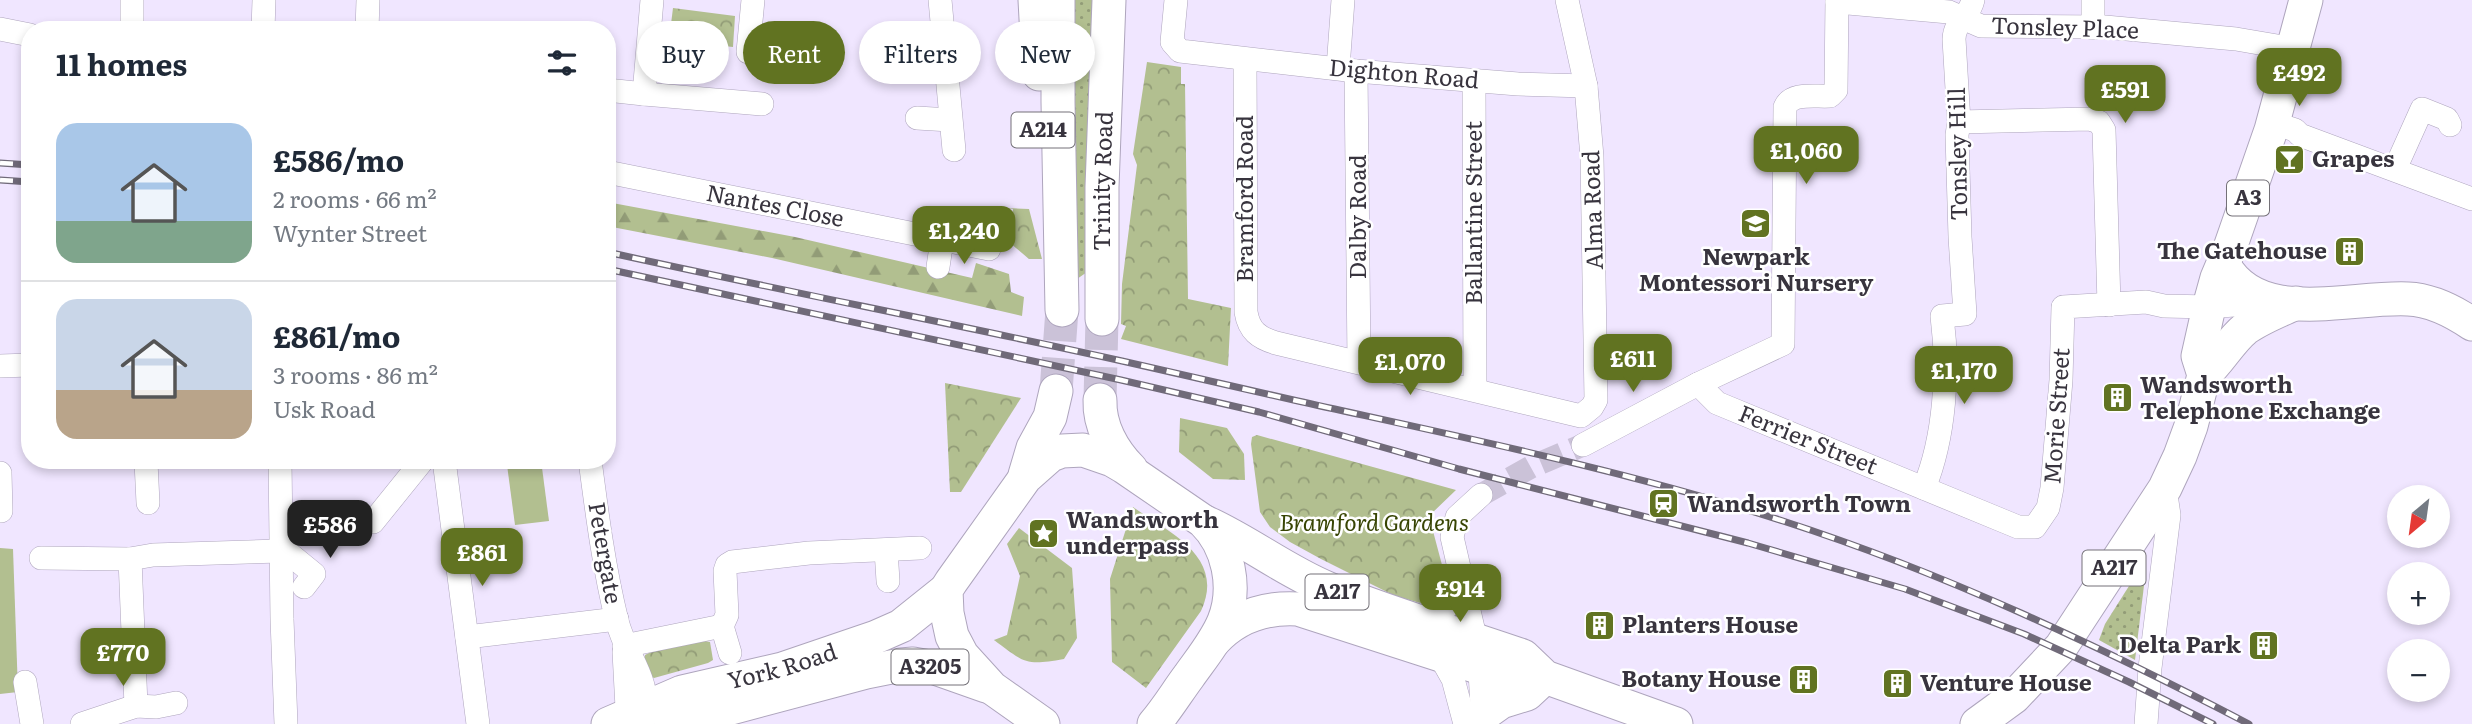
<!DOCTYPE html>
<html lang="en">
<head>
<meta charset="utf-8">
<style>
	body { margin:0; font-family:Literata,serif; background:#f6f6f7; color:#1f2937; height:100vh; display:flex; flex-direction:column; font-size:26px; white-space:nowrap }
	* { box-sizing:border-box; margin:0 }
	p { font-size:23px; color:#747a83 }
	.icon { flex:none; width:38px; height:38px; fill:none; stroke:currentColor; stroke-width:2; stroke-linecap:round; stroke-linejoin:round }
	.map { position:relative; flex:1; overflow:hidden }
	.drawer { position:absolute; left:21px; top:21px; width:595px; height:448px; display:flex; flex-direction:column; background:#fff; border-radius:28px; box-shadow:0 4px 10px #0003 }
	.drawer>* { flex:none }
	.hud { position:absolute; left:637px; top:21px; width:665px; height:63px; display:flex; gap:14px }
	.needle { width:46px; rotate:209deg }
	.buttons { position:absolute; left:2387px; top:485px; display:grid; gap:14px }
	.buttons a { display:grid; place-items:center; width:63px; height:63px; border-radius:50%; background:#fff; box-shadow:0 4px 10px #0003; font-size:35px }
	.price { position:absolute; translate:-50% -60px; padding:0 16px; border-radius:14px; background:#617321; color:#fff; font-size:23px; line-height:46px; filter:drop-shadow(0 2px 4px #0008) }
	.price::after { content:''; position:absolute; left:50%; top:42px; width:21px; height:16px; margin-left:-10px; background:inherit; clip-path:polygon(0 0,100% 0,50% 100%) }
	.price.selected { background:#222; color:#fff }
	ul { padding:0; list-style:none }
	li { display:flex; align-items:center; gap:21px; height:175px; padding:0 35px }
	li+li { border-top:2px solid #e0e1e3 }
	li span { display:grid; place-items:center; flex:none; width:196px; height:140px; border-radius:21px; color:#555 }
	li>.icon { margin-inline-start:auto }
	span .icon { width:84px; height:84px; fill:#fffc; stroke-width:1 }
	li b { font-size:30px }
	h2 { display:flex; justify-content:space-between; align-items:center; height:84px; padding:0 35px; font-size:30px }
	.chip { padding:0 24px; border-radius:32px; background:#fff; box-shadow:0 4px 10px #0003; font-size:24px; line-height:63px }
	.chip.selected { background:#617321; color:#fff }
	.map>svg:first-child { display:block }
	.grass { fill:url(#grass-dots) }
	.forest { fill:url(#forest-firs) }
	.park { fill:url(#park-crowns) }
	.garden { fill:#b2bf90 }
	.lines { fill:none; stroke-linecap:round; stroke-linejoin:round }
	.minor-tunnel { stroke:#cbc2d8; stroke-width:23; stroke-dasharray:23 11; stroke-linecap:butt }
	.highway-tunnel { stroke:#cbc2d8; stroke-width:33; stroke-dasharray:33 17; stroke-linecap:butt }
	.minor-casing { stroke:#aea5bd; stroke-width:24 }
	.highway-casing { stroke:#aea5bd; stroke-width:35 }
	.minor { stroke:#fff; stroke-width:23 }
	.highway { stroke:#fff; stroke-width:33 }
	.rail-casing { stroke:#706a79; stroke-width:7 }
	.rail { stroke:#fff; stroke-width:4.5; stroke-dasharray:13; stroke-linecap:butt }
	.labels { text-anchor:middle; stroke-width:5; stroke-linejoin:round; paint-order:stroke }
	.shield { fill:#fff; stroke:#747178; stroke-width:2 }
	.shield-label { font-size:21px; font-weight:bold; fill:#38343e }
	.street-label { font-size:23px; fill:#38343e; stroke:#fff }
	.poi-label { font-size:23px; font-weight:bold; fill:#38343e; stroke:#fff; text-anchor:start }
	.park-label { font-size:23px; font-style:italic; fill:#384504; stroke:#fff }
</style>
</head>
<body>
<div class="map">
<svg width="2472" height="724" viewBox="0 0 2472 724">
	<defs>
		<pattern id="grass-dots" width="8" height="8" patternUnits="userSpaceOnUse" patternTransform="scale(1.75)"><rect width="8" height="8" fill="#b2bf90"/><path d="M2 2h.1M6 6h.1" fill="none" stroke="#929c77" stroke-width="1.8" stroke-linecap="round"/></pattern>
		<pattern id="forest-firs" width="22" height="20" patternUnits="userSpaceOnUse" patternTransform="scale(1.75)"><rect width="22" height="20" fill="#b2bf90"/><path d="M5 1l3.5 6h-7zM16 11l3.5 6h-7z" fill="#929c77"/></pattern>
		<pattern id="park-crowns" width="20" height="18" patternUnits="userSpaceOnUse" patternTransform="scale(1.75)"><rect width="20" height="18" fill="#b2bf90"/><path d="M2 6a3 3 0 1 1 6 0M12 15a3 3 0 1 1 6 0" fill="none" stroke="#929c77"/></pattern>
	</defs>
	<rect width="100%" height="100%" fill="#f0e6ff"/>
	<g class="grass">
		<path d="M1075,0H1101L1093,268L1074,281Z"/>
		<path d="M2141,567L2146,569L2135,660L2099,640L2105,624Z"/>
	</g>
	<path class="forest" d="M607,202L795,237L972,278L976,263L1009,274L1011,292L1024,297L1022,316L772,258L607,226Z"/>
	<g class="park">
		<path d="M673,8L735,16L733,47L669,40Z"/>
		<path d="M1147,62L1181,67V84H1185L1188,299L1231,308L1228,366L1121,339L1126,326L1121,324L1122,284L1137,165L1133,154Z"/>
		<path d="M1008,208L1029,209L1042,259H1029L1009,242L1013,209Z"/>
		<path d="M945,383L1021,398L961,492H950Z"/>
		<path d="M1180,418L1227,428L1244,454L1245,480L1213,479L1179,452Z"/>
		<path d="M1257,435L1456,490L1429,516L1446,580L1443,591L1436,600L1424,604L1395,596L1321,559L1290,542L1270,527L1260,512L1251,444L1252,437Z"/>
		<path d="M1133,507C1170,533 1226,557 1201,611L1146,688L1112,662L1110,579Z"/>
		<path d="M1019,528L1072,568L1077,638L1064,659C1025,666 1025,663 994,640L1007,635L1020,576L1007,544Z"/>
		<path d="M705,641L710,642L713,660L708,663L654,678L650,676L644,661L645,655L651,652Z"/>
	</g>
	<g class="garden">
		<path d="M541,460L549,521L515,525L507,465Z"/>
		<path d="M0,548L13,549L18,692L0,694Z"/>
	</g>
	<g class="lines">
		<path class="minor-tunnel" d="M1481,495L1531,467L1583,445"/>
		<g class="highway-tunnel">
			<path d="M1056,391L1062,310"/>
			<path d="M1100,400L1102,319"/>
		</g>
		<defs>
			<g id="minor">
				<path d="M940,0L954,150"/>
				<path d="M1176,0L1172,42L1180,51L1356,71L1518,84L1586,86"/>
				<path d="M1837,2L1949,12L1981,26L2105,27L2236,39L2294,49"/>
				<path d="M2093,28V0"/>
				<path d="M0,29L30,35"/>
				<path d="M132,30V0"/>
				<path d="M263,30L264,0"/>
				<path d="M367,30L368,0"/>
				<path d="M748,52L753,0"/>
				<path d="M1245,59L1246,312C1249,331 1259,338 1276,343L1581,416L1592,407L1596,400L1592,157L1586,86L1567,0"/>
				<path d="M1338,68L1343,0"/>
				<path d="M1356,71L1359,362"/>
				<path d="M1474,80L1475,389"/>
				<path d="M607,90L644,94L652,0"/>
				<path d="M644,94L762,104"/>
				<path d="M917,118L950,120"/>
				<path d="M1959,122L2090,119L2099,122L2104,130L2109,305"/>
				<path d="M2273,123L2295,130L2300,135L2472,199"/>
				<path d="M2395,169L2422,109L2447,119L2450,125"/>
				<path d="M607,172L989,249"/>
				<path d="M938,267L942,240"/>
				<path d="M0,366L30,365"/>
				<path d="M1698,384L1717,403L2001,520L2018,527H2035L2048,508L2052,488L2061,380L2063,307L2146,302L2164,306L2209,307L2270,302"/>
				<path d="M1583,445L1698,384L1783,344L1785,107C1792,92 1815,97 1830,96L1836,90L1837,0"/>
				<path d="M143,460L146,462L148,503"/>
				<path d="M280,460L282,619L286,724"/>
				<path d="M444,460L478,724"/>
				<path d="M590,460C597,514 604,568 617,621C627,659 650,676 645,718"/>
				<path d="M0,473L1,511"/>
				<path d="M1924,488C1945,437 1949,370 1942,316L1965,314L1960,237L1957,135L1959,122L1954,39C1955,20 1969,18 1973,0"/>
				<path d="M1481,495L1457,517L1452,537L1479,654L1483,724"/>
				<path d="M373,522L423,460"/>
				<path d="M281,547L314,574L304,587"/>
				<path d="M886,550L888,581"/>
				<path d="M41,558L130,559L153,555L281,551"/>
				<path d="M130,559L136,706"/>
				<path d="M1419,620L1446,608L1463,583"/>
				<path d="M722,626L730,653"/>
				<path d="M467,637L617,619"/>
				<path d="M624,646L722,626L727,615L725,571L727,565L732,562L809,553L920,548"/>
				<path d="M624,652L627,708L625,724"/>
				<path d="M1440,656L1453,679L1465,724"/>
				<path d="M25,682L32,724"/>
				<path d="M82,724L136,706L156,707L176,703"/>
				<path d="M2146,724L2150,668L2169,515L2165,488"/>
			</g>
			<g id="highway">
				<path d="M1035,0L1039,74"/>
				<path d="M1058,0V102L1062,310"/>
				<path d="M2224,265C2258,327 2349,296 2408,299C2431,300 2453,311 2472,324"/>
				<path id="s1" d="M1102,319V187L1109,0"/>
				<path d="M2204,375C2220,361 2230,341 2245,329C2260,318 2279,311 2296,303"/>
				<path d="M1100,400C1099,426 1113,451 1131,469"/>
				<path d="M1025,475L1033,448L1050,417L1056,391"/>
				<path d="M1205,522C1248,541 1285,571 1329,589C1391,614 1459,634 1523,656L1545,677L1676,724"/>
				<path d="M1214,641C1237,616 1265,607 1298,609L1481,668L1515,682L1545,677"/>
				<path d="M1483,715L1501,702L1527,694L1541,681"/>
				<path id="s2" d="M608,724L682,692L782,669L876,637L901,626L946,590"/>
				<path d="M671,724L866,672L901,665L913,664L935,668L986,686"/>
				<path d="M1043,724L992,688L962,655L952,636L947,613L946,590L951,582L1025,478L1051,455L1062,451L1083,450L1112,460L1124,467L1203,521C1229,546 1237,588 1224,621C1216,641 1201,659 1189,676C1177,692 1167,709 1154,724"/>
				<path d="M1977,724L2014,697L2061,647L2165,488L2180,456L2191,426L2204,375L2198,356L2209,307L2217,278L2231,245L2271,130L2306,0"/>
			</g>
		</defs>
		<use href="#minor" class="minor-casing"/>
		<use href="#highway" class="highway-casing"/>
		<use href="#minor" class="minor"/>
		<use href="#highway" class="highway"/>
		<defs>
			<g id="rail">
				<path d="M0,163L30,165"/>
				<path d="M0,180L30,182"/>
				<path d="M607,252C778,290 951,323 1122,361C1181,374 1239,388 1298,401C1461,437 1624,470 1783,521C1945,573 2099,646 2249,724"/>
				<path d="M607,269L1121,380L1259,412L1459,469L1748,543L1905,589L2024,634L2129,682L2213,724"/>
			</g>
		</defs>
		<use href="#rail" class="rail-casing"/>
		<use href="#rail" class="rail"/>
	</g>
	<defs>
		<symbol id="bar-square" viewBox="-11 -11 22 22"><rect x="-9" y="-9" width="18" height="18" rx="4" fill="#617321" stroke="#fff"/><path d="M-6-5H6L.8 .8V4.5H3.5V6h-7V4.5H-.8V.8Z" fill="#fff"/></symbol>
		<symbol id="school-square" viewBox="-11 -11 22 22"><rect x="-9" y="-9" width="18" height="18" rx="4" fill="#617321" stroke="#fff"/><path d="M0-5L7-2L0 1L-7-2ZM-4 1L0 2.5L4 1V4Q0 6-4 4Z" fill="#fff"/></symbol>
		<symbol id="building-square" viewBox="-11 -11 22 22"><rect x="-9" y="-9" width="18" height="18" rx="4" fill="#617321" stroke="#fff"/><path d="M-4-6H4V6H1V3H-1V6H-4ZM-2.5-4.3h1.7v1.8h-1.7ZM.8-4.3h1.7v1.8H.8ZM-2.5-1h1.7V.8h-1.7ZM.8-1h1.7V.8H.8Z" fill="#fff"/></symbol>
		<symbol id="station-square" viewBox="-11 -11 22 22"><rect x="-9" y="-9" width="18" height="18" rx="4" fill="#617321" stroke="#fff"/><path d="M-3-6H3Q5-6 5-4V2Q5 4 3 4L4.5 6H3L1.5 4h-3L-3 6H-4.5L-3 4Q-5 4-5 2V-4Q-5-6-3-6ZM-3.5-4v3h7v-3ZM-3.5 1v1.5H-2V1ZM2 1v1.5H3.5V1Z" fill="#fff"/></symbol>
		<symbol id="sight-square" viewBox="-11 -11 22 22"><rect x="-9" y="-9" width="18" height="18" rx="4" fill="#617321" stroke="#fff"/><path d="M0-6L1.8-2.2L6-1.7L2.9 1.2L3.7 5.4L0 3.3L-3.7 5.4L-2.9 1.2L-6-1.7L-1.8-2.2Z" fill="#fff"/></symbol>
	</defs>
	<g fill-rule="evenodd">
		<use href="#bar-square" x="2272" y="142" width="35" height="35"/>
		<use href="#school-square" x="1738" y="206" width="35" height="35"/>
		<use href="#building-square" x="2332" y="234" width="35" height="35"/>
		<use href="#building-square" x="2100" y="380" width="35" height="35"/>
		<use href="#station-square" x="1646" y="486" width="35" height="35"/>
		<use href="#sight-square" x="1026" y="516" width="35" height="35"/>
		<use href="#building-square" x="1582" y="608" width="35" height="35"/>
		<use href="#building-square" x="2246" y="628" width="35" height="35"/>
		<use href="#building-square" x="1786" y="662" width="35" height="35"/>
		<use href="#building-square" x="1880" y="666" width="35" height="35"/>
	</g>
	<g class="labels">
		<g class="shield">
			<rect x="1011.5" y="112.5" width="63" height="35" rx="5"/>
			<rect x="2227" y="180.5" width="42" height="35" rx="5"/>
			<rect x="2082.5" y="550.5" width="63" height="35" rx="5"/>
			<rect x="1305.5" y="574.5" width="63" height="35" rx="5"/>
			<rect x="891.5" y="649.5" width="77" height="35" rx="5"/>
		</g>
		<g class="shield-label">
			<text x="1043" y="137">A214</text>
			<text x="2248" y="205">A3</text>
			<text x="2114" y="575">A217</text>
			<text x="1337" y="599">A217</text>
			<text x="930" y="674">A3205</text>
		</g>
		<g class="street-label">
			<text transform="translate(2065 28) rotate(2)" y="8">Tonsley Place</text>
			<text transform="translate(1404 74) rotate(5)" y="8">Dighton Road</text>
			<text transform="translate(1958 154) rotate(-91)" y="8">Tonsley Hill</text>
			<text dy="8" stroke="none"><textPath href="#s1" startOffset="138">Trinity Road</textPath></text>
			<text transform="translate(1245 199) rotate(-90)" y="8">Bramford Road</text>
			<text transform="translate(775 206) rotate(11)" y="8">Nantes Close</text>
			<text transform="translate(1593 210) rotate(-92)" y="8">Alma Road</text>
			<text transform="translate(1474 213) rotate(-90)" y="8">Ballantine Street</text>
			<text transform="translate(1358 217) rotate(-90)" y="8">Dalby Road</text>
			<text transform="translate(2057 416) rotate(-86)" y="8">Morie Street</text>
			<text transform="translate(1808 440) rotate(22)" y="8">Ferrier Street</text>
			<text transform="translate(605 553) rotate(80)" y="8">Petergate</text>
			<text dy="8" stroke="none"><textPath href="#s2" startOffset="184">York Road</textPath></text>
		</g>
		<g class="poi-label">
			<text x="2312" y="167">Grapes</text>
			<text x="2327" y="259" text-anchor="end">The Gatehouse</text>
			<text x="1756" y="265" text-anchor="middle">Newpark<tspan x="1756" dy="26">Montessori Nursery</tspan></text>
			<text x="2140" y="393">Wandsworth<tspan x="2140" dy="26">Telephone Exchange</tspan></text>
			<text x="1687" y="512">Wandsworth Town</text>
			<text x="1066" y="528">Wandsworth<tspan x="1066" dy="26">underpass</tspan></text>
			<text x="1622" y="633">Planters House</text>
			<text x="2241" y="653" text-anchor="end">Delta Park</text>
			<text x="1781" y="687" text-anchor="end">Botany House</text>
			<text x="1920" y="691">Venture House</text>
		</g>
		<g class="park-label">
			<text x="1374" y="531">Bramford Gardens</text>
		</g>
	</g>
</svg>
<div class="buttons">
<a><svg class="needle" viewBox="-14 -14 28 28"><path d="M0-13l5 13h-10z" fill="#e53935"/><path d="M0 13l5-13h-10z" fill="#747a83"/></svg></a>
<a>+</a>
<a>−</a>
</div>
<b class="price" style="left:2299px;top:108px">£492</b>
<b class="price" style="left:2125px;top:125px">£591</b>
<b class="price" style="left:1806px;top:186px">£1,060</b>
<b class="price" style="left:964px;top:266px">£1,240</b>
<b class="price" style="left:1633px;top:394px">£611</b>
<b class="price" style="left:1410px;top:397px">£1,070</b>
<b class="price" style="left:1964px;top:406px">£1,170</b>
<b class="price selected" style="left:330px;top:560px">£586</b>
<b class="price" style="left:482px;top:588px">£861</b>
<b class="price" style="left:1460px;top:624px">£914</b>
<b class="price" style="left:123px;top:688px">£770</b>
<div class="hud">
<a class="chip">Buy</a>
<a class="chip selected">Rent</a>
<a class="chip">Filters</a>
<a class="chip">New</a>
</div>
<section class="drawer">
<h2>11 homes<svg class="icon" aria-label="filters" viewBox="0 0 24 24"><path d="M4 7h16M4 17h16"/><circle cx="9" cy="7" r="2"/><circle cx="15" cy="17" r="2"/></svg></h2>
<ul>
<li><span style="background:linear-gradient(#a9c7e8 70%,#7fa58c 0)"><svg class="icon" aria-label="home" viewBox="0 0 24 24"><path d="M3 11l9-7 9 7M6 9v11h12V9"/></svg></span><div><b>£586/mo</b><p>2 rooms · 66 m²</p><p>Wynter Street</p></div></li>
<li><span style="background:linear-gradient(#c9d6e8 65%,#b9a48a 0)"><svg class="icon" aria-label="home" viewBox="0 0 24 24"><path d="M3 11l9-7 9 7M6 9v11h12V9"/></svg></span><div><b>£861/mo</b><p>3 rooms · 86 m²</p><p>Usk Road</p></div></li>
</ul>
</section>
</div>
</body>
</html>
